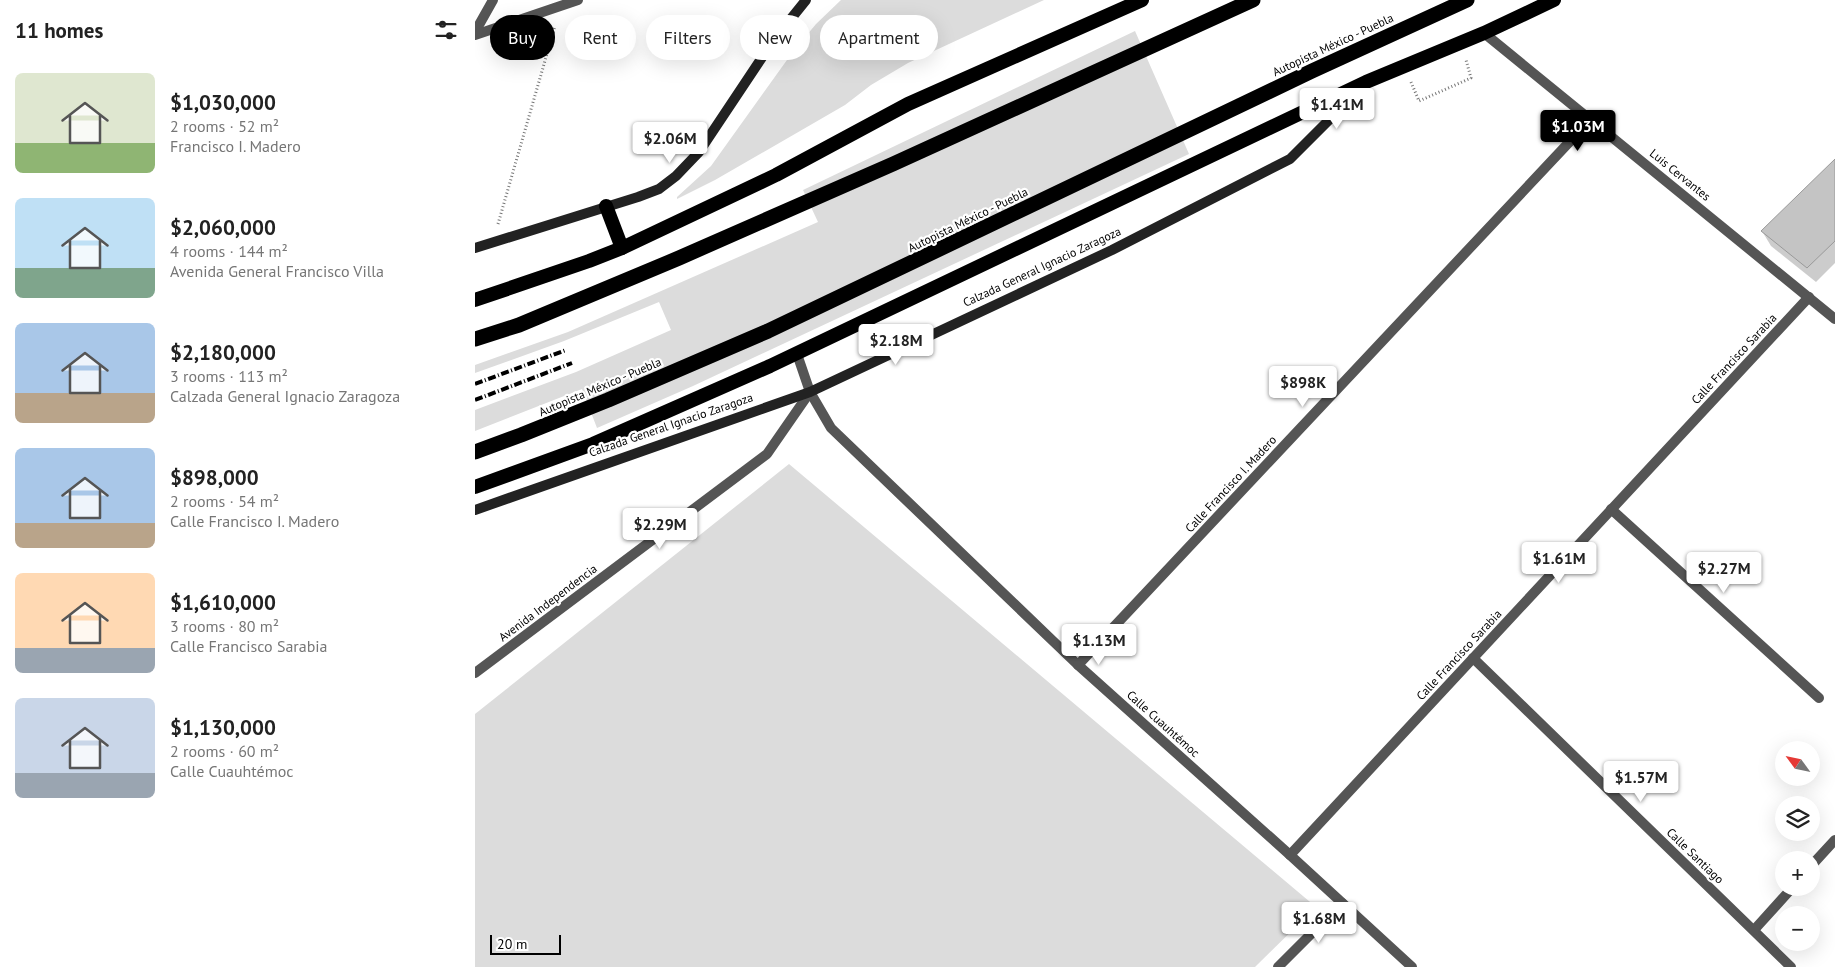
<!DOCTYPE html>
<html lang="en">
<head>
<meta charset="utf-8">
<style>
	body { margin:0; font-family:"PT Sans",sans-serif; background:#f2f2f2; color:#222; height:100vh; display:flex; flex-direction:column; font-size:19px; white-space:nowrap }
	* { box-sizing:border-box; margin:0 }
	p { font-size:16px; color:#767676 }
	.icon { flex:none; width:28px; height:28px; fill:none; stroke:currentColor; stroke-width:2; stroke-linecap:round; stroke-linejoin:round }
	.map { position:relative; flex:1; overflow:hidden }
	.sheet { display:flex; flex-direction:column; background:#fff; width:475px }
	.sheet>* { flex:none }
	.top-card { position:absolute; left:15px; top:15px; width:475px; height:45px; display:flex; gap:10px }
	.needle { width:32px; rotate:303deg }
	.controls { position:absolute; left:1300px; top:741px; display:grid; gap:10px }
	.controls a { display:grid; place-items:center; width:45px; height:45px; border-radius:50%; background:#fff; box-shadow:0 5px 20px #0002; font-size:25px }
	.scale { position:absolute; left:15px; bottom:12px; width:71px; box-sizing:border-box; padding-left:5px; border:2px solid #000; border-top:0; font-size:14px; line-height:18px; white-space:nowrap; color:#000; -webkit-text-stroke:4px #fff; paint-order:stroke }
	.price { position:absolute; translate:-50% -42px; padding:0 11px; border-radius:5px; background:#fff; color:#222; font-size:16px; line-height:32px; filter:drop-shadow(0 1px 2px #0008) }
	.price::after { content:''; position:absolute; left:50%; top:30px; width:15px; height:11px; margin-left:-8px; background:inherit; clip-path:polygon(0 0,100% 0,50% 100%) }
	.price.active { background:#000; color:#fff }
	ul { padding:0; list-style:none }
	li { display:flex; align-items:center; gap:15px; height:125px; padding:0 15px }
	li span { display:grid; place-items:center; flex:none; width:140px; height:100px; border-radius:8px; color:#555 }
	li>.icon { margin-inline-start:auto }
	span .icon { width:60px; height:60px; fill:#fffc; stroke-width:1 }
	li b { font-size:21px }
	h2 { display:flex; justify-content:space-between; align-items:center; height:60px; padding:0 15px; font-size:21px }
	.tag { padding:0 18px; border-radius:22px; background:#fff; box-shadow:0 5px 20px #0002; font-size:18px; line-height:45px }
	.tag.active { background:#000; color:#fff }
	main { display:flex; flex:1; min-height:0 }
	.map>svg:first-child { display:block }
	.green { fill:#dcdcdc }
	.shadow { fill:#0003 }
	.building { fill:#c4c4c4; stroke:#999 }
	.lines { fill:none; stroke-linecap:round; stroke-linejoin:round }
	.path { stroke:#777; stroke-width:3; stroke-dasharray:1 2.5; stroke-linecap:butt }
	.minor { stroke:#555; stroke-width:10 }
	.tertiary { stroke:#555; stroke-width:10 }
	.secondary { stroke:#222; stroke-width:10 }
	.trunk { stroke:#000; stroke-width:14 }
	.motorway { stroke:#000; stroke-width:15 }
	.rail { stroke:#000; stroke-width:4; stroke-dasharray:8 2.5 1 2.5; stroke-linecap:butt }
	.labels { text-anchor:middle; stroke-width:4.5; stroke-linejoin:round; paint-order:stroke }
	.street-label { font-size:12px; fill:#000; stroke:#fff }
</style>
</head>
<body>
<main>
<section class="sheet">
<h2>11 homes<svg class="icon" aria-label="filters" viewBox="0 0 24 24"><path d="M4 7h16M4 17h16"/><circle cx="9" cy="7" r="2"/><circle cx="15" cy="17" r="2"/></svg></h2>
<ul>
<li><span style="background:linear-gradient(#dfe7d0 70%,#8fb573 0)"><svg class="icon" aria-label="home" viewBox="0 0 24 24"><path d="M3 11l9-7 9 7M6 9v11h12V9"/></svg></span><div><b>$1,030,000</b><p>2 rooms · 52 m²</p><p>Francisco I. Madero</p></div></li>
<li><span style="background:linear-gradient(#bfe0f5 70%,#7fa58c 0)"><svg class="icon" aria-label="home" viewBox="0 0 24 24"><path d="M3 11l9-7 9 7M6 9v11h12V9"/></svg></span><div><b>$2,060,000</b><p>4 rooms · 144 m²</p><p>Avenida General Francisco Villa</p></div></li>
<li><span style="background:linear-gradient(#a9c7e8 70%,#b9a48a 0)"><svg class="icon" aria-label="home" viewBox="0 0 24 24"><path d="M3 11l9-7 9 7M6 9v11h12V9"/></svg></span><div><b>$2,180,000</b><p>3 rooms · 113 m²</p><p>Calzada General Ignacio Zaragoza</p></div></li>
<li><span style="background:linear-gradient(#a9c7e8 75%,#b9a48a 0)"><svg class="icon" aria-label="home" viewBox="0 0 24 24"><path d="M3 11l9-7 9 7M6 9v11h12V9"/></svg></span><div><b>$898,000</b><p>2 rooms · 54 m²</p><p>Calle Francisco I. Madero</p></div></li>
<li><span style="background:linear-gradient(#ffd9b3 75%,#9aa5b1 0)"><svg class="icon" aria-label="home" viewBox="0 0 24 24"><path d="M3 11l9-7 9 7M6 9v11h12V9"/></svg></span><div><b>$1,610,000</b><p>3 rooms · 80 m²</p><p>Calle Francisco Sarabia</p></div></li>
<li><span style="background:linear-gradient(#c9d6e8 75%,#9aa5b1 0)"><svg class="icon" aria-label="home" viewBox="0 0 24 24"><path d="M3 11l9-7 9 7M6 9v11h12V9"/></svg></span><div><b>$1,130,000</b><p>2 rooms · 60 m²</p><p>Calle Cuauhtémoc</p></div></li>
</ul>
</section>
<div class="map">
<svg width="1360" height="967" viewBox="0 0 1360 967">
	<rect width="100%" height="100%" fill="#fff"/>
	<g class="green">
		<path d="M366,0H569L433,63L396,85L370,105L240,180L202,199V197L236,166L317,53L341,24Z"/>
		<path d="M660,31L714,154L218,386L122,428L107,389L0,431V410L101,372L196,330L184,302L89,341L0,373V365L93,332L343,222L328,190Z"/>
		<path d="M314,464L841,907L780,967H0V714Z"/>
	</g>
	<path class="shadow" d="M1360,161V263L1341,282L1296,246L1287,231Z"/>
	<path class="building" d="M1360,159V241L1332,268L1286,231Z"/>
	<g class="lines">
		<g class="path">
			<path d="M936,82L944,101L996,78L991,60"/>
			<path d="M23,224L80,26"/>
		</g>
		<g class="minor">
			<path d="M1009,33L1360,319"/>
			<path d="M322,354L335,392L356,428L603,665L815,855L937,967"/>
			<path d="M1136,509L1344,698"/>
			<path d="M998,658L1316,967"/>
			<path d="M603,665L1116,119"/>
			<path d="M0,673L292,454L335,392"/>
			<path d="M815,855L1334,297"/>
			<path d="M1336,866L1360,840"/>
			<path d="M1279,930L1317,888"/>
			<path d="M803,967L867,903"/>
		</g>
		<g class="tertiary">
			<path d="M0,32L18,0"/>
			<path d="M0,35L103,0"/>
		</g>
		<g class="secondary">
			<path d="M0,248L163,197L184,189L201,176L224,152L298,41L331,0"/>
			<path d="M0,510L335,392L637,250L815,159L886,88"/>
		</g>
		<g class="trunk">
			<path d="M131,206L147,248"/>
			<path d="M0,300L114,261L147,248L301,175L433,104L667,0"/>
			<path d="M0,487L118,444L295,366L891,82L1009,33L1079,0"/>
		</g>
		<g class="motorway">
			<path d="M0,339L44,325L204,258L418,164L778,0"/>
			<path d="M0,452L46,435L133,400L293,331L837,71L992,0"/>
		</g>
		<g class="rail">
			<path d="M0,384L91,350"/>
			<path d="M0,400L97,363"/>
		</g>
	</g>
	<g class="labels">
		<g class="street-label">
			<text transform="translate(858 45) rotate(-25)" y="4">Autopista México - Puebla</text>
			<text transform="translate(1205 175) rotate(39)" y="4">Luis Cervantes</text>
			<text transform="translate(493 220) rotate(-26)" y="4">Autopista México - Puebla</text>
			<text transform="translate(567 267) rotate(-25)" y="4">Calzada General Ignacio Zaragoza</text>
			<text transform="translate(1259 359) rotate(-47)" y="4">Calle Francisco Sarabia</text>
			<text transform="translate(125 387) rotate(-23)" y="4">Autopista México - Puebla</text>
			<text transform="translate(196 425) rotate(-19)" y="4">Calzada General Ignacio Zaragoza</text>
			<text transform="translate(756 484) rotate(-47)" y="4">Calle Francisco I. Madero</text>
			<text transform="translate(73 603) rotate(-37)" y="4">Avenida Independencia</text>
			<text transform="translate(984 655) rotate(-47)" y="4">Calle Francisco Sarabia</text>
			<text transform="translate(688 724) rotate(42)" y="4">Calle Cuauhtémoc</text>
			<text transform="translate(1220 856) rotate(44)" y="4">Calle Santiago</text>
		</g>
	</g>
</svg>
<div class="controls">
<a><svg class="needle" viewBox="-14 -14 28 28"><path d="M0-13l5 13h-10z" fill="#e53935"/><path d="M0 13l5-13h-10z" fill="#767676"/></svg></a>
<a><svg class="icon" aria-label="layers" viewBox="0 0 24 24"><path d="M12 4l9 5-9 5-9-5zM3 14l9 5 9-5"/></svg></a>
<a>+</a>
<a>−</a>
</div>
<div class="scale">20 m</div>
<b class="price" style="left:862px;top:130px">$1.41M</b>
<b class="price active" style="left:1103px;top:152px">$1.03M</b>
<b class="price" style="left:195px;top:164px">$2.06M</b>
<b class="price" style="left:421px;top:366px">$2.18M</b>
<b class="price" style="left:828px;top:408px">$898K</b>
<b class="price" style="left:185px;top:550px">$2.29M</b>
<b class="price" style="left:1084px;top:584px">$1.61M</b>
<b class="price" style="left:1249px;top:594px">$2.27M</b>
<b class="price" style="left:624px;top:666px">$1.13M</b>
<b class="price" style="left:1166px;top:803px">$1.57M</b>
<b class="price" style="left:844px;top:944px">$1.68M</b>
<div class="top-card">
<a class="tag active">Buy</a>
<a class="tag">Rent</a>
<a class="tag">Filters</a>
<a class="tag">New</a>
<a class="tag">Apartment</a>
</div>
</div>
</main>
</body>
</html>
